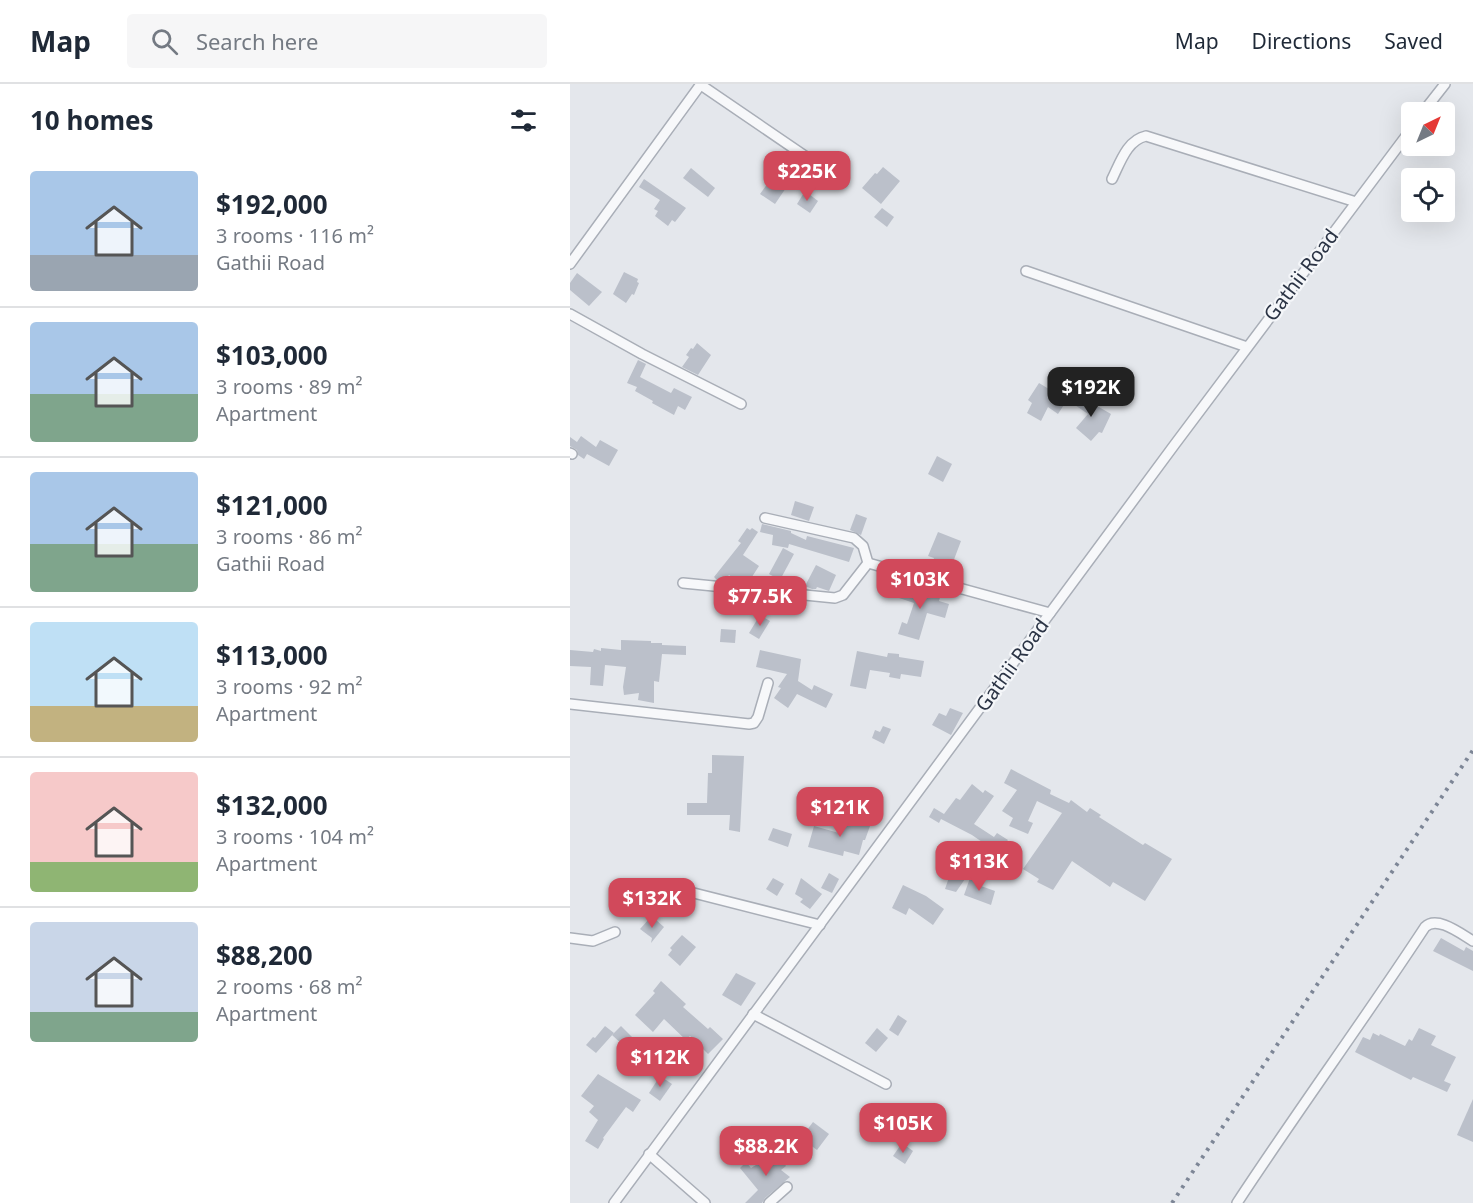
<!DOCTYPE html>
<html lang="en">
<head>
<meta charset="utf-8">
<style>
	body { margin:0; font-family:"Noto Sans",sans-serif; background:#f6f6f7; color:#1f2937; height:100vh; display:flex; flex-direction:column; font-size:22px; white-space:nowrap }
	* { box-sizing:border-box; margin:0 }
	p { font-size:20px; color:#747a83 }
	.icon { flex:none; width:33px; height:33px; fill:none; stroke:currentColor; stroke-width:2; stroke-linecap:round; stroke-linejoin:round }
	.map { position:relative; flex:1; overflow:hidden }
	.sheet { display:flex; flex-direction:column; background:#fff; width:570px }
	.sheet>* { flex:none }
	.needle { width:39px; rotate:43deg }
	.fabs { position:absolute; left:831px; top:18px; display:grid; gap:12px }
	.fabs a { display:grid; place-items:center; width:54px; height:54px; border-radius:6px; background:#fff; box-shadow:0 6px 24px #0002; font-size:30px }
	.price { position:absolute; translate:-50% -51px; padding:0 14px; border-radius:12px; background:#d1495b; color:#fff; font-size:20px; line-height:39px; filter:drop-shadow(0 2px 3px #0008) }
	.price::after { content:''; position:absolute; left:50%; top:36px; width:18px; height:14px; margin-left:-9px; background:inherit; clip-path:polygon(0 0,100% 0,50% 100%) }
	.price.active { background:#222; color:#fff }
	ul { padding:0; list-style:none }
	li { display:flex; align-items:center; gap:18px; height:150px; padding:0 30px }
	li+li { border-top:2px solid #e0e1e3 }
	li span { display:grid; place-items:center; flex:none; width:168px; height:120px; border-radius:6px; color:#555 }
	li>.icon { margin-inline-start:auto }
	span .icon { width:72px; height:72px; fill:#fffc; stroke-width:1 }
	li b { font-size:26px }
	h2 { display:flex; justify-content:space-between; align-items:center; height:72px; padding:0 30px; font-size:26px }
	header { display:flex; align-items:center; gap:36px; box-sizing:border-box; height:84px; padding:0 30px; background:#fff; border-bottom:2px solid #e0e1e3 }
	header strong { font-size:28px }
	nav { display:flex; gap:33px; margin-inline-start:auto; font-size:21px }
	.search { width:420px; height:54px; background:#f6f6f7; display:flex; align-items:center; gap:15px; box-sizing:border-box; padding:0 21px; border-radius:6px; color:#747a83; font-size:22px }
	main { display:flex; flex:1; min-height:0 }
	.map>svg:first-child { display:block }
	.building { fill:#bbc0ca }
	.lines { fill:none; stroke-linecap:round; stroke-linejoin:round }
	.minor-casing { stroke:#a9aeb7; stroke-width:12 }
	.minor { stroke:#f7f8fa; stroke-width:9 }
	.rail { stroke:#7d8696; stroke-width:4; stroke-dasharray:3 6; stroke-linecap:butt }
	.labels { text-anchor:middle; stroke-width:4.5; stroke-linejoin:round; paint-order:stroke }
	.street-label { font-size:20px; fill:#2b3445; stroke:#f4f6f9 }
</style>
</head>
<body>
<header>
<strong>Map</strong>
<div class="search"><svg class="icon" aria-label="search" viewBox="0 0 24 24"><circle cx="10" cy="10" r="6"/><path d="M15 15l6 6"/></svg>Search here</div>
<nav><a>Map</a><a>Directions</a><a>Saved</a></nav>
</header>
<main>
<section class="sheet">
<h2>10 homes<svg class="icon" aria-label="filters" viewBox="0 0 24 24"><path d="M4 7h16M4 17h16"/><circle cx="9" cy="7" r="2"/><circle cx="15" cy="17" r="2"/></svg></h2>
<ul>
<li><span style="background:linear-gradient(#a9c7e8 70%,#9aa5b1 0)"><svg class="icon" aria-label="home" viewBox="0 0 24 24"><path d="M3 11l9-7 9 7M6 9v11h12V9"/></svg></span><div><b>$192,000</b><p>3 rooms · 116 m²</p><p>Gathii Road</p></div></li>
<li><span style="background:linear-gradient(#a9c7e8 60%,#7fa58c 0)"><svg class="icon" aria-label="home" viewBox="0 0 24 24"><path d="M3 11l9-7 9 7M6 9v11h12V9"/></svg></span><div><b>$103,000</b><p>3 rooms · 89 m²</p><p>Apartment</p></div></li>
<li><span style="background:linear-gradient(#a9c7e8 60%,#7fa58c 0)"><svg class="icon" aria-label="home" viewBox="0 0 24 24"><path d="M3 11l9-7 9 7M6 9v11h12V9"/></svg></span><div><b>$121,000</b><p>3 rooms · 86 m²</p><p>Gathii Road</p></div></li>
<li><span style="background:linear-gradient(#bfe0f5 70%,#c2b280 0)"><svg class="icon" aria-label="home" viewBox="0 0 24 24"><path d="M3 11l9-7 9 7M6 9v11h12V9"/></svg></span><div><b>$113,000</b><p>3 rooms · 92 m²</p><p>Apartment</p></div></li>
<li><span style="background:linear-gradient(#f6c9c9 75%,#8fb573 0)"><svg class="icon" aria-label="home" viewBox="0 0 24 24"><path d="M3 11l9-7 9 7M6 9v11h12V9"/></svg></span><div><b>$132,000</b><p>3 rooms · 104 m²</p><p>Apartment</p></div></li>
<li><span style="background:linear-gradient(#c9d6e8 75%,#7fa58c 0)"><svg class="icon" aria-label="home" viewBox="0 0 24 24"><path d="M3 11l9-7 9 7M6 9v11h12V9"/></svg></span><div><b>$88,200</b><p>2 rooms · 68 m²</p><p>Apartment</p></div></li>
</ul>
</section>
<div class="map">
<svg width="903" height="1119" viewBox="0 0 903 1119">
	<rect width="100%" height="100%" fill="#e4e7ec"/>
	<g class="building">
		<path d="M313,83L330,97L311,120L292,104L305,89L307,90Z"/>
		<path d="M121,84L145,104L138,113L113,94Z"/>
		<path d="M206,88L220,98L205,120L190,110Z"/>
		<path d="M74,95L116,124L105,138L102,136L98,142L85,132L88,127L84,125L90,116L69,103Z"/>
		<path d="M235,107L248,117L240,129L227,120Z"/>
		<path d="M312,124L324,133L317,143L304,133Z"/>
		<path d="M54,188L68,195L67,198L69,199L64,211L62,210L56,219L43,210Z"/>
		<path d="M7,189L32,208L19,222L0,206V199Z"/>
		<path d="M127,259L141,271L128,291L112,283L119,273L116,271L121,264L123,265Z"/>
		<path d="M68,276L76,280L70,293L101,309L104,304L122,313L115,326L108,322L104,331L82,319L83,317L65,307L67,303L57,299Z"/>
		<path d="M469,299L497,316L488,330L478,323L471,337L457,329L462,319L458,316Z"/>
		<path d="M508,311L541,330L532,349L529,348L521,357L506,344L518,330L502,319Z"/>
		<path d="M11,352L26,363L30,356L48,366L39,382L17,370L14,375L8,371L7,366L0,362V353L7,358Z"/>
		<path d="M367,372L382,380L373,398L358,390Z"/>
		<path d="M225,417L244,423L239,437L221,431Z"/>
		<path d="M286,430L297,434L291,451L280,446Z"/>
		<path d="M192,440L221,447V449L236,456L237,452L284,464L279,478L219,460L218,464L202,461L203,451L190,448Z"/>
		<path d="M177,444L180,446L182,444L188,448L173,471L189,482L178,499L169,498L159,491L155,496H147L144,493L171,459L168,457Z"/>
		<path d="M368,448L391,457L377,494L359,489L364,474L358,472Z"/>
		<path d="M213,464L224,470L210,496L199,490Z"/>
		<path d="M246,481L266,491L259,507L247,503L246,505H242L235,502Z"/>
		<path d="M327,503L360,513L362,504L372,506L369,517L379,520L375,534L357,529L349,556L328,550L332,538L337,540L344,519L323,512Z"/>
		<path d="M190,531L200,537L189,555L179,549Z"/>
		<path d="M151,545L166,546L165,559L150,558Z"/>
		<path d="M51,556L81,557V559H92V561L116,562V571L92,570L89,598L84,597V619L68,616L69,609L54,611L53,603L56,583L35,581L33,602L20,601L21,583L0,582V566L23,568L24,565L31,567V564L51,566Z"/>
		<path d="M190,566L231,575L228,597L242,606L244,601L263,610L256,624L227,610L218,624L204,614L211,604L208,603L217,590L186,583Z"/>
		<path d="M287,567L317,573L318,569L329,570V573L354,577L351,593L331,590L330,595L319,593L320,589L300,586L296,605L280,602Z"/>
		<path d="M380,624L393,629L381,651L362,641L369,629L376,632Z"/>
		<path d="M313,642L321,645L314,660L302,654L305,646L310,648Z"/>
		<path d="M142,671L174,672L170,748L159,746L160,731H117V719H137L138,689H142Z"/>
		<path d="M441,685L481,706L480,710L499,719L501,716L517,728L520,724L531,731L529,733L573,761L575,759L602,775L575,817L543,798L540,803L502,777L483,806L467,798L469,795L453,785L492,729L467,717L458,737L463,739L458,750L439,742L443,734L432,727L447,706L434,699Z"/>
		<path d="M402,700L413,709L415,706L424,712L404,740L424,753L427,749L438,756L428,769L402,751L371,735L369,739L359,733L364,724L374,730L386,714L390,716Z"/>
		<path d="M274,733L300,742L295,756H293L289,771L274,767L273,772L238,763L244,742L269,749Z"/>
		<path d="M203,744L222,750L218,763L198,756Z"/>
		<path d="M393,778L404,782L386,808L375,805L384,779L391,782Z"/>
		<path d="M259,789L269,795L262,809L251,804Z"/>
		<path d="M203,794L214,800L207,812L196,805Z"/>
		<path d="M231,794L252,810L240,825L230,818L233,815L225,810Z"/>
		<path d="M400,794L412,798L411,802L425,807L421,821L394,811Z"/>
		<path d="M333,801L356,812L374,825L363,841L339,824L336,831L322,824Z"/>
		<path d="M79,835L84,839L85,835L94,843L81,859L82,854L70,845Z"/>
		<path d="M112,851L126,863L110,882L98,871L102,866L100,864Z"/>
		<path d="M871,854L894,867L896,863L903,867V887L863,867Z"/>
		<path d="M166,889L186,899L171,922L152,911Z"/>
		<path d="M91,897L116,920L113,923L138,945L140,943L153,955L138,970L120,952L116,956L94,935L83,948L65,931L85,909L83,907Z"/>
		<path d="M328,931L337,937L328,952L319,946Z"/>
		<path d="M35,942L44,949L26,969L16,961L23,953L25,954Z"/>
		<path d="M51,942L62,953L54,962L42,951Z"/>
		<path d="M307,944L318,954L306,968L295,959Z"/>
		<path d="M849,944L866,952L861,961L886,973L874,997L881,1000L877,1008L843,993L841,996L785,968L793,953L800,956L803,949L809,952L810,950L835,962L839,955L842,957Z"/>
		<path d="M28,990L71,1016L63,1028L56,1023L33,1054L34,1055L28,1065L15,1057L28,1036L19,1028L24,1022L11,1012Z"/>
		<path d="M90,992L102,1000L90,1017L79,1009Z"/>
		<path d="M903,1015V1058L887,1051Z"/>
		<path d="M243,1038L259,1050L247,1066L231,1054Z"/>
		<path d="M332,1059L343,1067L335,1080L323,1072Z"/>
		<path d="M207,1068L216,1082L211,1086L220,1093L195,1114L192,1119H175L188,1106L170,1084L176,1078L181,1084Z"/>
	</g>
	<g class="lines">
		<defs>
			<g id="minor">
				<path d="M131,1L273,98"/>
				<path d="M853,28L875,0"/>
				<path d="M542,95C550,79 557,56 576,52L786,118"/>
				<path d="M0,180L131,0"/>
				<path d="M456,187L677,263"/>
				<path d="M0,230L72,270L171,320"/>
				<path d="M0,369L2,370"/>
				<path d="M298,479L480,529"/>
				<path d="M113,499L265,514L273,511L298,479L293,462L284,454L195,434"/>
				<path d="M0,620L179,640L184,639L188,633L198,599"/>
				<path d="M104,804L250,841"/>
				<path d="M0,854L23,857L45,848"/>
				<path d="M183,930L316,1000"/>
				<path d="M79,1070L135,1119"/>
				<path d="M44,1119L605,360L842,44"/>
				<path d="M199,1119L217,1103"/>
				<path d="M667,1119C728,1026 794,936 855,843C867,831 891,850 903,857"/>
			</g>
		</defs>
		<use href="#minor" class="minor-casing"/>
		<use href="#minor" class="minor"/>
		<path class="rail" d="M602,1119L903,666"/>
	</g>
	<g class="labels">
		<g class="street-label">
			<text transform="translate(731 191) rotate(-53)" y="7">Gathii Road</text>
			<text transform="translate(442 581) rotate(-54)" y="7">Gathii Road</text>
		</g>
	</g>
</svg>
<div class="fabs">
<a><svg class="needle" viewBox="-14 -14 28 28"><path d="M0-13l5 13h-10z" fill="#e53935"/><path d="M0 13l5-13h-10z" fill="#747a83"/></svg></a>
<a><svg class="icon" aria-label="locate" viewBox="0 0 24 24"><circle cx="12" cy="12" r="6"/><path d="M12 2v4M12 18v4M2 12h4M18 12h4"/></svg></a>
</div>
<b class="price" style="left:237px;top:118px">$225K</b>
<b class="price active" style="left:521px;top:334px">$192K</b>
<b class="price" style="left:350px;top:526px">$103K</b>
<b class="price" style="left:190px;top:543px">$77.5K</b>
<b class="price" style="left:270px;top:754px">$121K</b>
<b class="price" style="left:409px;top:808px">$113K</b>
<b class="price" style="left:82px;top:845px">$132K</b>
<b class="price" style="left:90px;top:1004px">$112K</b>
<b class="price" style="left:333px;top:1070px">$105K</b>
<b class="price" style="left:196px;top:1093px">$88.2K</b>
</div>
</main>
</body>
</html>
